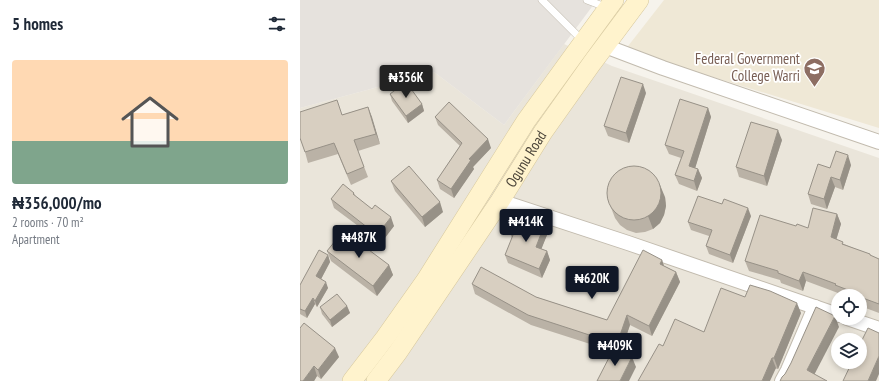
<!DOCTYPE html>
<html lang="en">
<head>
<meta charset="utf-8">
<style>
	body { margin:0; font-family:"PT Sans Narrow",sans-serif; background:#f2f2f3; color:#1f2937; height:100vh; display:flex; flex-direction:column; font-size:15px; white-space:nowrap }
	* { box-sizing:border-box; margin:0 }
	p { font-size:13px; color:#747a83 }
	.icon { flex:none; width:22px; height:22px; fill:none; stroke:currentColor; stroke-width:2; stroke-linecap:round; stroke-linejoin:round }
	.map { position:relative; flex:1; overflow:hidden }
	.details { display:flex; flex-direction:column; background:#fff; width:300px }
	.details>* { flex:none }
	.controls { position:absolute; left:531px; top:289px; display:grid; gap:8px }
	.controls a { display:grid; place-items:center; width:36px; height:36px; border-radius:50%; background:#fff; box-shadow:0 2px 6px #0003; font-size:20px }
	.price { position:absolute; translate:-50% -34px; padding:0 9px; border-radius:4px; background:#111827; color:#fff; font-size:13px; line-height:26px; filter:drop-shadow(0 1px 2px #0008) }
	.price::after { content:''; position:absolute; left:50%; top:24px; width:12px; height:9px; margin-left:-6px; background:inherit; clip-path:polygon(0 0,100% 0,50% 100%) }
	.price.selected { background:#222; color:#fff }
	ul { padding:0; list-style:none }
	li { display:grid; align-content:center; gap:8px; height:212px; padding:0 12px }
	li+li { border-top:1px solid #e0e1e3 }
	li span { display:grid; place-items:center; height:124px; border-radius:4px; color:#555 }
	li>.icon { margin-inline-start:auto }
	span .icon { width:72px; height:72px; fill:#fffc; stroke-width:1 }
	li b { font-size:17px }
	h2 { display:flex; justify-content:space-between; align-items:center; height:48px; padding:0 12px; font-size:17px }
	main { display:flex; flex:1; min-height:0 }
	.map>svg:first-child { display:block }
	.residential { fill:#eae5da; fill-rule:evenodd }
	.industrial { fill:#e6e2dd }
	.education { fill:#efe8d6 }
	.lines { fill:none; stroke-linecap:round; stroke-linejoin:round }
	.lane-casing { stroke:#c2bbae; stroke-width:8 }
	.street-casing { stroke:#c2bbae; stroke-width:16 }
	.secondary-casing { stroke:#d6c79b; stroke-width:20 }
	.lane { stroke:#fff; stroke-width:7 }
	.street { stroke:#fff; stroke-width:14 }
	.secondary { stroke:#fff3cd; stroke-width:19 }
	.wall { fill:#bab2a6 }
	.shaded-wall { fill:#979187 }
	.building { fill:#d8cfc1; stroke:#979187 }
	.labels { text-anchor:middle; stroke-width:3.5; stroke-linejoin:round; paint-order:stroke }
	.education-label { font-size:15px; fill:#785e54; stroke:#fff; text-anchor:end }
	.street-label { font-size:15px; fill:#4b4439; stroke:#fff }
</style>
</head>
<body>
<main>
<section class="details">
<h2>5 homes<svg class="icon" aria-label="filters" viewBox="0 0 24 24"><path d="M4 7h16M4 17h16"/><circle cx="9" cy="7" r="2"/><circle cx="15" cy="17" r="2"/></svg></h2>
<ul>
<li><span style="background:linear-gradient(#ffd9b3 65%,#7fa58c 0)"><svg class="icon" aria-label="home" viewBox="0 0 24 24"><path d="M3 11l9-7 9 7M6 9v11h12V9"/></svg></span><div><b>₦356,000/mo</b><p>2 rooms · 70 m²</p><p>Apartment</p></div></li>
</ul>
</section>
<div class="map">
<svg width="579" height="381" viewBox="0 0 579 381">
	<rect width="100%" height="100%" fill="#f6f3ec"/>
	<path class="residential" d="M264,44L312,66L579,158V381H0V108L134,72L204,125ZM538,296H560V318H538ZM538,340H560V362H538Z"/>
	<path class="industrial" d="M0,0H297L204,125L134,72L0,108Z"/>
	<path class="education" d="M364,0H579V128L325,50Z"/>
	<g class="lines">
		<defs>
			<g id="lane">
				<path d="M242,0L283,41"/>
				<path d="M287,0L308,8"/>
			</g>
			<g id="street">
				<path d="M305,46L363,68L579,142"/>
				<path d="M200,201L328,243L538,315"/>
				<path d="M547,318L579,329"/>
				<path d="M482,381L488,370L515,307"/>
			</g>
			<g id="secondary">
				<path d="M52,381L85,338L126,280L226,121L276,52L314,0"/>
				<path id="s1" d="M76,381L98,352L200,201L243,132L292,63L339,0"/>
			</g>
		</defs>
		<use href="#lane" class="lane-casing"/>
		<use href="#street" class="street-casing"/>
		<use href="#secondary" class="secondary-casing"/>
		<use href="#lane" class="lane"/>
		<use href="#street" class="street"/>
		<use href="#secondary" class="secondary"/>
	</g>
	<g class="wall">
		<path d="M346,93L329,143L308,136L304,126Z"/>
		<path d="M90,94L122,104L124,111L108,123L92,101Z"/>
		<path d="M68,107L80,144L58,151L68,177L51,185L38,154L8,163L5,152L42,115Z"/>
		<path d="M408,108L411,117L395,168L398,169L402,178L397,191L379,184L375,175L381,158L369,154L365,145Z"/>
		<path d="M135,117L191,148L173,167L174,169L154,198L140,189L137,180L160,146L138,125Z"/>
		<path d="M482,140L467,186L439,177L436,167Z"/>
		<path d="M551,165L543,190L535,187L527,209L511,204L508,194L530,168Z"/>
		<path d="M91,181L143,212L125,227L95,191Z"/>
		<path d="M54,193L56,197L94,226L81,243L34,208L31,199Z"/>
		<path d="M307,197H365L366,206L364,215L360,223L353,229L345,232L336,233L327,230L320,225L315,218Z"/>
		<path d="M537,214L541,224L536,240L544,244L579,259V313L563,307L562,304L560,303V296H541L539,295L538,293L506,281L503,291L481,283L480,280L449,271L445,261L496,226L508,228Z"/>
		<path d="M451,216L433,263L409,254L406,246L409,236L391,230L388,222Z"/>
		<path d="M210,233L247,235L241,249L247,251L250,260L242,278L208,263L205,255L212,238Z"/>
		<path d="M45,240L89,265L93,275L77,296L31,261L27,251Z"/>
		<path d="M28,255L30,262L21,279L28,288L17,307L15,304L7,318L0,314V285Z"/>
		<path d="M362,260L364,266L376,272L380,282L352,336L330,325L321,352L336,367L312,351L231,325L175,294L172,284L236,297L307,320Z"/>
		<path d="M445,297L501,313L478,369L363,346L404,332Z"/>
		<path d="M47,306L50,313L32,327L22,314L20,307Z"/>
		<path d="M0,328L39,357L21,379L17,376L14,381Z"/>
	</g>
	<g class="shaded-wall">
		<path d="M343,84L346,93L329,143L326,133Z"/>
		<path d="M122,104L124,111L108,123L106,116Z"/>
		<path d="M68,107L72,117L80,144L76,134Z"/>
		<path d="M408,108L411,117L393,175L389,166Z"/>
		<path d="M478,130L482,140L467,186L464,176Z"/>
		<path d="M188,139L191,148L173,167L174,169L154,198L151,189L169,159Z"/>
		<path d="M548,155L551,165L543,190L540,180Z"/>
		<path d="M398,169L402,178L397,191L394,181Z"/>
		<path d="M531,177L535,187L527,209L524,199Z"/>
		<path d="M360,185L365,197L366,206L364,215L360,223L353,229L348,216Z"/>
		<path d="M140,202L143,212L125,227L122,217Z"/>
		<path d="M448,208L451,216L433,263L430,255Z"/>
		<path d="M537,214L541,224L534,247L531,237Z"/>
		<path d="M91,217L94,226L81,243L77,235Z"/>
		<path d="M244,226L247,235L239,255L236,247Z"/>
		<path d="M247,251L250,260L242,278L239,269Z"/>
		<path d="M28,255L30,262L19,283L16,276Z"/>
		<path d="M362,260L365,269L360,264Z"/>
		<path d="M89,265L93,275L77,296L73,286Z"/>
		<path d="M376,272L380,282L352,336L349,326Z"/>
		<path d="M503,272L506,281L503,291L499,281Z"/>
		<path d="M26,282L28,288L17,307L15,301Z"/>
		<path d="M13,298L15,304L7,318L5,311Z"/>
		<path d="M497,303L501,313L478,369L474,358Z"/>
		<path d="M47,306L50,313L32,327L30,320Z"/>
		<path d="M327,315L330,325L320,354L317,344Z"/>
		<path d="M535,316L539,327L511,381L507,370Z"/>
		<path d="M35,348L39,357L21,379L18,370Z"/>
		<path d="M579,356V374L576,381H568Z"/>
		<path d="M332,357L336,367L329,381H320Z"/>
		<path d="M472,358L476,368L470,381H462Z"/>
		<path d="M14,366L17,376L14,381H3Z"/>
	</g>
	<g class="building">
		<path d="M321,77L343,84L326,133L304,126Z"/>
		<path d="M106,82L122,104L106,116L90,94Z"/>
		<path d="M380,99L408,108L389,166L398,169L394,181L375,175L384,151L365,145Z"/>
		<path d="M37,100L42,115L68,107L76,134L54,140L64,167L47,174L34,143L5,152L0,138V112Z"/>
		<path d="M149,102L188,139L169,159L171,160L151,189L137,180L162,143L135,117Z"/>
		<path d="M451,122L478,130L464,176L436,167Z"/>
		<path d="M536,151L548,155L540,180L531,177L524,199L508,194L518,164L530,168Z"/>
		<circle cx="334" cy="193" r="27"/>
		<path d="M109,166L140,202L122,217L91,181Z"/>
		<path d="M43,184L54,193L53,194L72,209L75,205L91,217L77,235L31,199Z"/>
		<path d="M398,196L422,204L424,199L448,208L430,255L406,246L412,230L388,222Z"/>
		<path d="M513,208L537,214L531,237L543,242L542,244L570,254V255L579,259V304L560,297L561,295L535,285L536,284L503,272L499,281L478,273V271L445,261L460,215L496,226L497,224L508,228Z"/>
		<path d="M216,216L244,226L236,247L247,251L239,269L205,255L213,235L210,233Z"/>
		<path d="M40,235L45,240L49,235L89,265L73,286L27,251Z"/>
		<path d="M19,250L28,255L16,276L26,282L15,301L13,298L5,311L0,309V285Z"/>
		<path d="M343,250L362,260L360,264L376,272L349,326L327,315L317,344L228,315L172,284L181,267L236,297L307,320Z"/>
		<path d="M450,285L470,291L497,303L474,358H472L462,381H338L359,344L363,346L375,319L404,332L421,288L445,297Z"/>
		<path d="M37,294L47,306L30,320L20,307Z"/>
		<path d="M516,307L535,316L507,370L527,381H480L482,377L485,374L491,363Z"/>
		<path d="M4,323L35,348L18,370L14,366L3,381H0V328Z"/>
		<path d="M568,328L579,333V356L568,381H543L552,362H560V344Z"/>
		<path d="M314,348L332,357L320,381H297Z"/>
	</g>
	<defs>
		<symbol id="university-pin" viewBox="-11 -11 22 30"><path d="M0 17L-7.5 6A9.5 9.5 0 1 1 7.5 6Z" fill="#8d6e63" stroke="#fff"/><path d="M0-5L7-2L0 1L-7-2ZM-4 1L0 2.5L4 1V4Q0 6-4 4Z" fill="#fff"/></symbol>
	</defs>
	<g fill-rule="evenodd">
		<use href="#university-pin" x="502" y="56" width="25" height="34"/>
	</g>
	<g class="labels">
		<g class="education-label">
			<text x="500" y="64">Federal Government<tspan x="500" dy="17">College Warri</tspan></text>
		</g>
		<g class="street-label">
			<text dy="5" stroke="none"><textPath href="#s1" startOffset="268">Ogunu Road</textPath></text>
		</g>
	</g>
</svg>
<div class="controls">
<a><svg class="icon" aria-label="locate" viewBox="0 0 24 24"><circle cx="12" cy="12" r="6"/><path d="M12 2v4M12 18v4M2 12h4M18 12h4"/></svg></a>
<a><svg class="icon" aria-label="layers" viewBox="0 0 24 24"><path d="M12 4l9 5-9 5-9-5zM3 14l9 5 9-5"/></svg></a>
</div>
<b class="price selected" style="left:106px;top:99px">₦356K</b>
<b class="price" style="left:226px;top:243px">₦414K</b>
<b class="price" style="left:59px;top:259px">₦487K</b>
<b class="price" style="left:292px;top:300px">₦620K</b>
<b class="price" style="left:315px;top:367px">₦409K</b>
</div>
</main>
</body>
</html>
